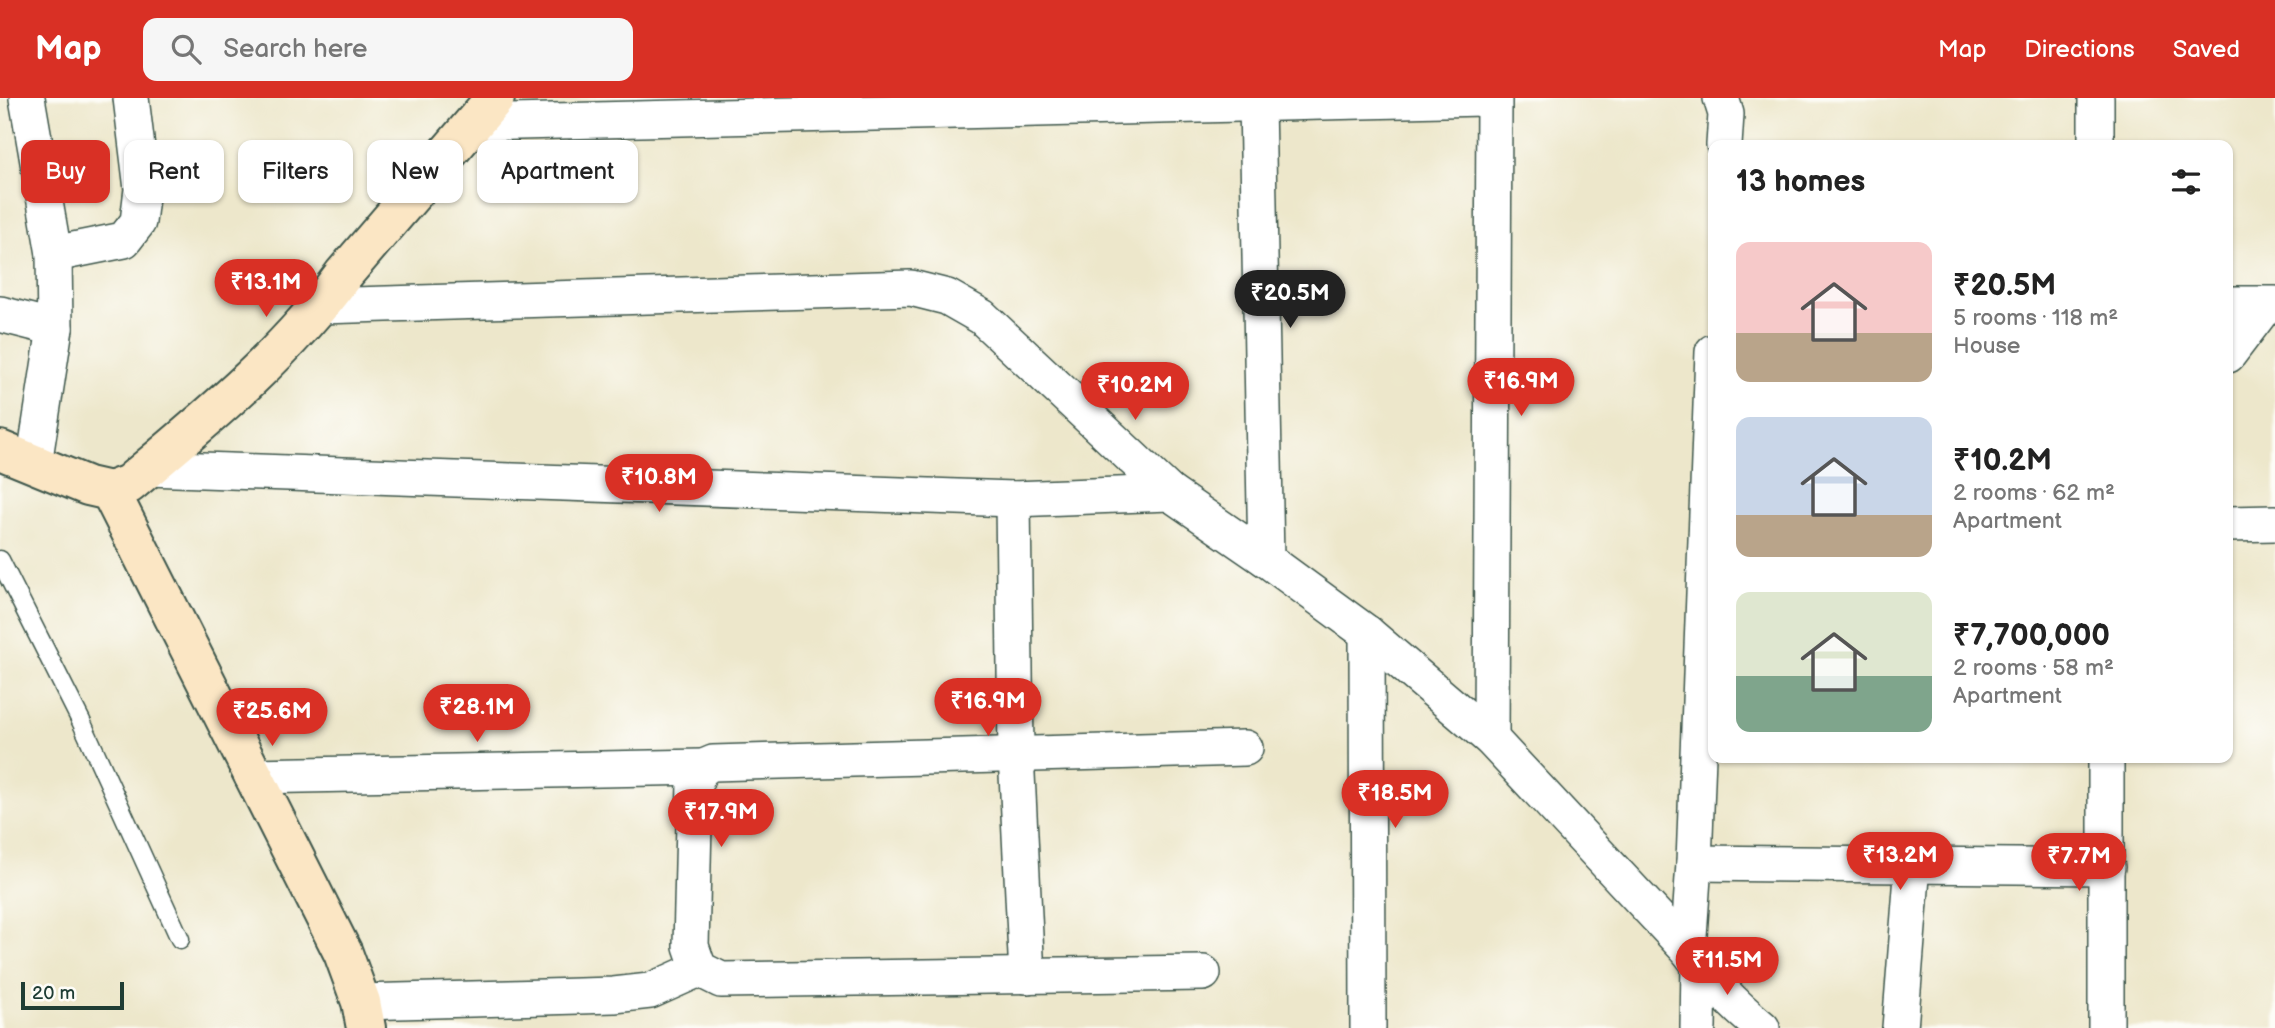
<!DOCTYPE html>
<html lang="en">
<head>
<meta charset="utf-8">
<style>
	body { margin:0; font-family:"Balsamiq Sans",sans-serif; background:#f6f6f6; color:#222; height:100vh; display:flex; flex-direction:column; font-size:26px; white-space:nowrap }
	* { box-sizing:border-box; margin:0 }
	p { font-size:23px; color:#767676 }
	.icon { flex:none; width:38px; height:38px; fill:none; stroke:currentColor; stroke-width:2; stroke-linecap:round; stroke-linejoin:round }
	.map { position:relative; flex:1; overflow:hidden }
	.sheet { position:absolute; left:1708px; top:42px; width:525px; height:623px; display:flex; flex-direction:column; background:#fff; border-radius:14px; box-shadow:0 2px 5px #0004 }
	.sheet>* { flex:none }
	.hud { position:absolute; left:21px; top:42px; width:665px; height:63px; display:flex; gap:14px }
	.scale { position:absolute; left:21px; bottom:18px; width:103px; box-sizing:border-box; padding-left:7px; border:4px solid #1f3d34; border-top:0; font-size:19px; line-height:24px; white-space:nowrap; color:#1f3d34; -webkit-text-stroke:5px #fdfcf7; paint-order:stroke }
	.price { position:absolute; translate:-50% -60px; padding:0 16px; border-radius:24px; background:#d93025; color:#fff; font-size:23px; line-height:46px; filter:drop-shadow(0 2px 4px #0008) }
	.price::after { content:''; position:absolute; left:50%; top:42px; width:21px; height:16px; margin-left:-10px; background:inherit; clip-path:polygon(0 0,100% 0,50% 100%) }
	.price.active { background:#222; color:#fff }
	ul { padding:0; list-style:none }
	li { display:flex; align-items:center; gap:21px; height:175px; padding:0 28px }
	li span { display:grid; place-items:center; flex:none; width:196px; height:140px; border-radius:14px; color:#555 }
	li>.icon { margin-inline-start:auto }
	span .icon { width:84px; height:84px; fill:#fffc; stroke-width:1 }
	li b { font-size:30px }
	h2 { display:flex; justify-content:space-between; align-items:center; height:84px; padding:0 28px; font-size:30px }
	.tag { padding:0 24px; border-radius:14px; background:#fff; box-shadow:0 2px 5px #0004; font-size:24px; line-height:63px }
	.tag.active { background:#d93025; color:#fff }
	header { display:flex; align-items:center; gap:42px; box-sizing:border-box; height:98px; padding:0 35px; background:#d93025; color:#fff }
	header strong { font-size:33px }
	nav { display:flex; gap:38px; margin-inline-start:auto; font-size:24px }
	.search { width:490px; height:63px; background:#f6f6f6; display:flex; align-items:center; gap:18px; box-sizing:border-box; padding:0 24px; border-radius:14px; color:#767676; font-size:26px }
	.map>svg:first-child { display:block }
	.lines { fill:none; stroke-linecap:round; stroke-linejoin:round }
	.lane-casing { stroke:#3e564b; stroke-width:21 }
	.street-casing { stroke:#3e564b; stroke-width:38 }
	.secondary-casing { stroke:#3e564b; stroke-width:42 }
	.lane { stroke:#fff; stroke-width:18 }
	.street { stroke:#fff; stroke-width:35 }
	.secondary { stroke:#fbe6c4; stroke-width:38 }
</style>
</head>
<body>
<header>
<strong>Map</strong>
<div class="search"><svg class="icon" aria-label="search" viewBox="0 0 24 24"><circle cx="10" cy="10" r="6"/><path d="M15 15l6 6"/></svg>Search here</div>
<nav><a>Map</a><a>Directions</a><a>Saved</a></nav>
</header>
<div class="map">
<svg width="2275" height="930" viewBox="0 0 2275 930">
	<rect width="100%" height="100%" fill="#fdfcf7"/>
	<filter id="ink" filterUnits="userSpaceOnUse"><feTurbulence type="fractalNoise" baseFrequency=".0143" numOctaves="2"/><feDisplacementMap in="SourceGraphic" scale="14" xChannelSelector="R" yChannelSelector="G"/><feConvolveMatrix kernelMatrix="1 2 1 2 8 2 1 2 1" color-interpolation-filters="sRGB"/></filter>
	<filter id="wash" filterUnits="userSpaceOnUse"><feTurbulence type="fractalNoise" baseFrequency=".00686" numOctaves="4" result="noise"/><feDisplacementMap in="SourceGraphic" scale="28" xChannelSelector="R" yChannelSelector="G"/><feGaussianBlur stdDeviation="1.57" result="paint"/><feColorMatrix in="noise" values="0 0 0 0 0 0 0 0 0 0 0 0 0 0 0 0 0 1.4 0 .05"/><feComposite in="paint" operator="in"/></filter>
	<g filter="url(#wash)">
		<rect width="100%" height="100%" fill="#ede7cb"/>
	</g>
	<g filter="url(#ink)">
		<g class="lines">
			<defs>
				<path id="lane" d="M0,462L81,623L180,841"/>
				<g id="street">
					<path d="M27,0L54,156L55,230L34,366"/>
					<path d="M1721,0L1726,16L1724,47"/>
					<path d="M1257,5L1266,461"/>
					<path d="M475,25L1483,0"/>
					<path d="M2096,47V0"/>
					<path d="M54,156L124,142L138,124L142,91L131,0"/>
					<path d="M2228,206H2275"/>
					<path d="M321,208L911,190L947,199L982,219L1170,395L1266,461L1367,535L1491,641L1688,852C1708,880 1735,908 1762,930"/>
					<path d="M0,216L55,230"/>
					<path d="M2228,257L2266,207"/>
					<path d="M148,370L1013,401L1170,395"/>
					<path d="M1013,401L1016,656L1027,878"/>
					<path d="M2228,426L2275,425"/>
					<path d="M1367,535L1368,930"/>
					<path d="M1491,641L1494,0"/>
					<path d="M252,678L703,669"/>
					<path d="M1694,765L2107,769"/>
					<path d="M1688,852L1694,765L1713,254"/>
					<path d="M1203,875L721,882L699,871L691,848L695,685C698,674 702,669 713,665L1245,650"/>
					<path d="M361,904L614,897L650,893L699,871"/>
					<path d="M1698,930L1699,868"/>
					<path d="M1900,930L1913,766"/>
					<path d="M2106,930V660"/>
				</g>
				<g id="secondary">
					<path d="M0,352L88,388L110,393L129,386C205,322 284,258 343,177L495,0"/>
					<path d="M110,393L343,855L361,904L366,930"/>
				</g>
			</defs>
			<use href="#lane" class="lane-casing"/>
			<use href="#street" class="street-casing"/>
			<use href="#secondary" class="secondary-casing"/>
			<use href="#lane" class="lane"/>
			<use href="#street" class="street"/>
			<use href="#secondary" class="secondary"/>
		</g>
	</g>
</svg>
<div class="scale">20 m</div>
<b class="price" style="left:266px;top:221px">₹13.1M</b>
<b class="price active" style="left:1290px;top:232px">₹20.5M</b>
<b class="price" style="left:1521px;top:320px">₹16.9M</b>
<b class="price" style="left:1135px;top:324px">₹10.2M</b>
<b class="price" style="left:659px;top:416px">₹10.8M</b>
<b class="price" style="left:988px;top:640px">₹16.9M</b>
<b class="price" style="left:477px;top:646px">₹28.1M</b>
<b class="price" style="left:272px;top:650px">₹25.6M</b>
<b class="price" style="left:1395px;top:732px">₹18.5M</b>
<b class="price" style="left:721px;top:751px">₹17.9M</b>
<b class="price" style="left:1900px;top:794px">₹13.2M</b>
<b class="price" style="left:2079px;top:795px">₹7.7M</b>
<b class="price" style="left:1727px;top:899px">₹11.5M</b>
<div class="hud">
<a class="tag active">Buy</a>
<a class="tag">Rent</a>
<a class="tag">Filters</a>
<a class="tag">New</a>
<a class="tag">Apartment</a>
</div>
<section class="sheet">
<h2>13 homes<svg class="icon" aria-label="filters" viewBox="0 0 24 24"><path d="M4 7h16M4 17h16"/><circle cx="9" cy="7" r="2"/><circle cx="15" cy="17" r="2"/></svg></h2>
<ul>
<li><span style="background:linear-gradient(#f6c9c9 65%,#b9a48a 0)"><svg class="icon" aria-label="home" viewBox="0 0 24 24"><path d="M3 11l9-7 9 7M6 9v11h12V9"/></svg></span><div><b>₹20.5M</b><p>5 rooms · 118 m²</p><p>House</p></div></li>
<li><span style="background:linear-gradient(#c9d6e8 70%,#b9a48a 0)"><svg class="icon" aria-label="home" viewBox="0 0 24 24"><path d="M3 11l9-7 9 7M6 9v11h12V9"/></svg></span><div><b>₹10.2M</b><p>2 rooms · 62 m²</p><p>Apartment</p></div></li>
<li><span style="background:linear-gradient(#dfe7d0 60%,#7fa58c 0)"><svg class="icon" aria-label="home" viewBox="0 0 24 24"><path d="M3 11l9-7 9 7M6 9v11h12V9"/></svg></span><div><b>₹7,700,000</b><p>2 rooms · 58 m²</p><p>Apartment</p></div></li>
</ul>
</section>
</div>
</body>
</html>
